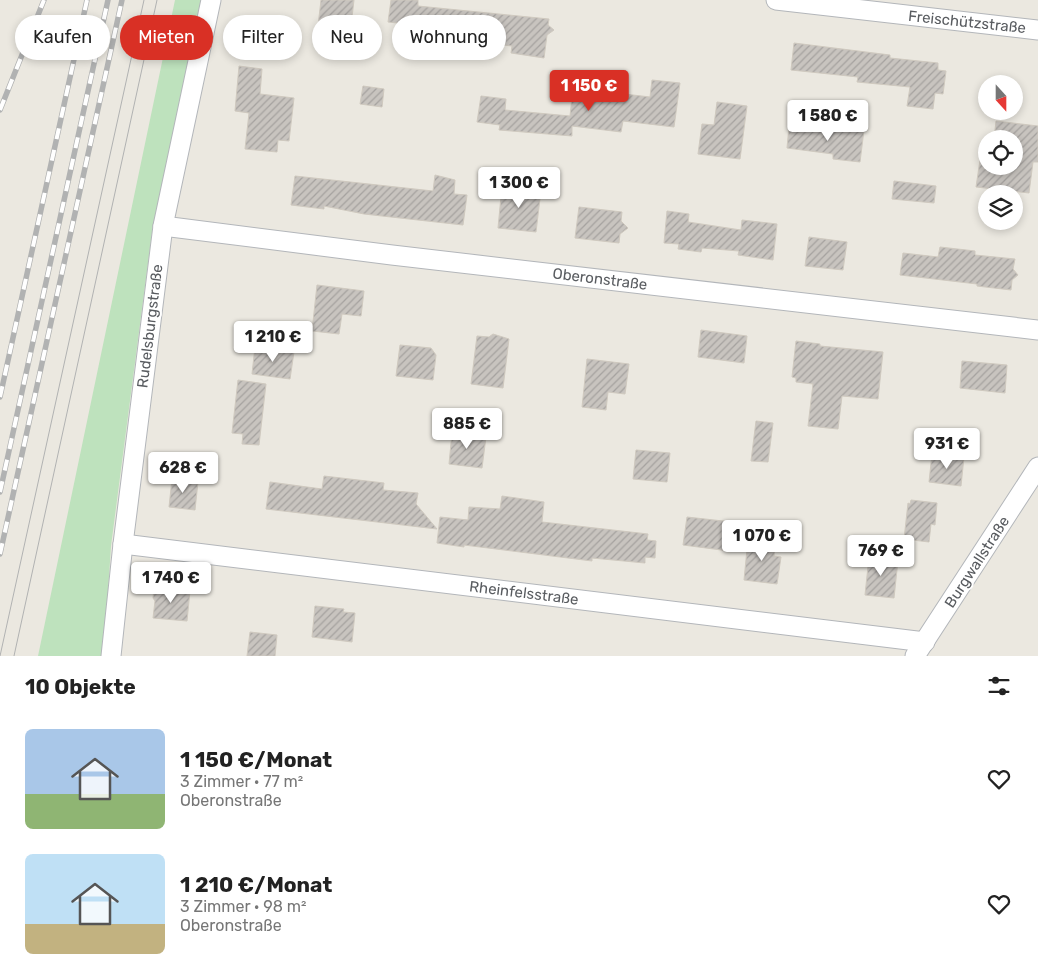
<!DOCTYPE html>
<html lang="de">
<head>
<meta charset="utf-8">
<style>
	body { margin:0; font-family:Rubik,sans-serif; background:#f2f2f2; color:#222; height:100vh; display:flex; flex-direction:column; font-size:19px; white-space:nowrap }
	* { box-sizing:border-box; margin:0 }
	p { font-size:16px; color:#767676 }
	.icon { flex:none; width:28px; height:28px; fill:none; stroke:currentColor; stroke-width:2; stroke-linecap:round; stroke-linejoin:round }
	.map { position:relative; height:656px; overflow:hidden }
	.side { display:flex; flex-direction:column; background:#fff; flex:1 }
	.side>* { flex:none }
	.hud { position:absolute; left:15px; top:15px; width:500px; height:45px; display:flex; gap:10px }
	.needle { width:32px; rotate:159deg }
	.buttons { position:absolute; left:978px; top:75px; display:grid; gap:10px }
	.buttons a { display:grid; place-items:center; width:45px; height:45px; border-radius:50%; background:#fff; box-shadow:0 2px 8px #0003; font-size:25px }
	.price { position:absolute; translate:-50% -42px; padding:0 11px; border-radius:5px; background:#fff; color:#222; font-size:16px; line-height:32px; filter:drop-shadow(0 1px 2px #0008) }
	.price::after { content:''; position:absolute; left:50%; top:30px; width:15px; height:11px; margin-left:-8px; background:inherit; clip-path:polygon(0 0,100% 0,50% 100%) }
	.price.selected { background:#d93025; color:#fff }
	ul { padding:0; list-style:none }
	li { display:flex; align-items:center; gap:15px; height:125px; padding:0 25px }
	li span { display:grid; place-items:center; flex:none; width:140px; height:100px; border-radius:8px; color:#555 }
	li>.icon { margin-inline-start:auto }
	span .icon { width:60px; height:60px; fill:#fffc; stroke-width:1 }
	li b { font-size:21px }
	h2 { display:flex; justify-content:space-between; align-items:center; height:60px; padding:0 25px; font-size:21px }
	.pill { padding:0 18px; border-radius:22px; background:#fff; box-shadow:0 2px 8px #0003; font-size:18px; line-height:45px }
	.pill.selected { background:#d93025; color:#fff }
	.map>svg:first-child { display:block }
	.grass { fill:#bee2bd }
	.building { fill:url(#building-hatch); stroke:#cfc9bf }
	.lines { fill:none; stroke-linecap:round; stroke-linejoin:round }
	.minor-casing { stroke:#b3b6ba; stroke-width:21 }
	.minor { stroke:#fff; stroke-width:19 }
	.tram { stroke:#b1b2b2; stroke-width:1 }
	.rail-casing { stroke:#b1b2b2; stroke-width:5.5 }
	.rail { stroke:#fff; stroke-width:4; stroke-dasharray:11; stroke-linecap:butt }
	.labels { text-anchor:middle; stroke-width:4; stroke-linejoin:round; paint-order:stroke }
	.street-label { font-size:15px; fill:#595c60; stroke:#fff }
</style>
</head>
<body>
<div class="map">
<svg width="1038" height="656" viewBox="0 0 1038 656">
	<defs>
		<pattern id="building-hatch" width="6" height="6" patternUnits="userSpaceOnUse" patternTransform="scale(1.25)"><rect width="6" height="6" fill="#c8c4bf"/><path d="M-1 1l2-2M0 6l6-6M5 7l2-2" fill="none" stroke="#a5a29f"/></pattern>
	</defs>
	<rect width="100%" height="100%" fill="#ebe8e0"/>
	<path class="grass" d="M175,0H203L153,225L111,546L104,656H38Z"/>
	<g class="building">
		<path d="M321,0H354L350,35L318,26Z"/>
		<path d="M391,0H418V6L549,19L548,25L554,30L547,35L544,58L511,53L512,46L444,39L445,28L388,22Z"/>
		<path d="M794,43L890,55V58L938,63V70L946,71L943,94L935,93L933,109L907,106L910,87L857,82L858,77L791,70Z"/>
		<path d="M239,66L262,69L260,94L294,98L289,141L278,140L277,152L245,149L249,113L235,111Z"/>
		<path d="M652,80L680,83L674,127L623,121L621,132L572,126V136L499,130L500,125L477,122L481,96L506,99L505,110L570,116L573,88L650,97Z"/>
		<path d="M363,86L384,89L382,107L360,104Z"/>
		<path d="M717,102L747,106L740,159L698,154L702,124L714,125Z"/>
		<path d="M996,121L1038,126V162H1033L1029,193L976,187L980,160L986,161V166H1014V139H994Z"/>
		<path d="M789,126L836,131V127L864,130L860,162L833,159V154L787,148Z"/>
		<path d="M435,175L455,180L454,194L467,195L463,225L364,214L324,206V209L291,205L295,176L433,191Z"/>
		<path d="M894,181L936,186L934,203L892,199Z"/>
		<path d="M502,186L541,190L536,232L498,228Z"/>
		<path d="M579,207L622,212L621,221L628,228L620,234L619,243L575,238Z"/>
		<path d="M667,211L689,214L688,222L741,230L742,220L777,224L773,260L738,255L739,251L702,248L701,252L678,249L679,244L664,243Z"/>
		<path d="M809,237L847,242L843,270L805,266Z"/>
		<path d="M940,247L975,251V255L1015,259L1013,269L1018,275L1012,280L1011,290L977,286V284L900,275L903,253L938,257Z"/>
		<path d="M317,285L364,291L361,316L342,314L339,334L312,331Z"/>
		<path d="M701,330L747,336L744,363L698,357Z"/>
		<path d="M493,334L509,339L503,388L471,384L477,336L489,337Z"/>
		<path d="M796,341L820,344V346L883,352L878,399L842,396L838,429L808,426L813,384L796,382V378L792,377Z"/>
		<path d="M400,345L431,348L436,355L433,380L396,376Z"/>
		<path d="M255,347L294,352L290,379L252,374Z"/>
		<path d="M587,359L629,364L625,394L608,392L606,410L582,407Z"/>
		<path d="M962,361L1007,365L1005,393L960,388Z"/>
		<path d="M238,380L266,384L259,445L242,444L243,434L232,433Z"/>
		<path d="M756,421L773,423L768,462L751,461Z"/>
		<path d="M452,433L486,437L482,468L449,464Z"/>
		<path d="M636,450L670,453L667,482L633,479Z"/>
		<path d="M932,454L964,457L961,486L929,482Z"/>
		<path d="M324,476L384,483L383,490L418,493L416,504L437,529L266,509L270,482L322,489Z"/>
		<path d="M172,479L198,482L195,510L169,507Z"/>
		<path d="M502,496L544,502L542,522L648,534L647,540L656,541L655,558L645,557V563L592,558V561L464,545V547L437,543L440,517L468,520L469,507L500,509Z"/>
		<path d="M911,500L937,503L935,525L931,524L929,542L904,539L908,503L910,504Z"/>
		<path d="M687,517L732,522L729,551L683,545Z"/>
		<path d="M748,539L775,542L774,556L781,557L777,584L744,580Z"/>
		<path d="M869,557L898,560L894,598L865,595Z"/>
		<path d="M159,585L167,586L169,588L190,591L187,621L153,618L155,601L153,598L154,589Z"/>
		<path d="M315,606L344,609L343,612L355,613L352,642L312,637Z"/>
		<path d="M250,632L277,635L275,656H247Z"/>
	</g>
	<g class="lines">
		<defs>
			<g id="minor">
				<path d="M776,0L1038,30"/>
				<path d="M163,226L392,255L1038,330"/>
				<path d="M123,544L925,642"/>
				<path d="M111,656L123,544L163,226L211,0"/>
				<path d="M915,656L1038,467"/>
			</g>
		</defs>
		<use href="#minor" class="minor-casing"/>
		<use href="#minor" class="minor"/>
		<g class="tram">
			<path d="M0,656L144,0"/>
			<path d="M14,656L157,0"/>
		</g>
		<defs>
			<g id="rail">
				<path d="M0,110L44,0"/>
				<path d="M0,397L87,0"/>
				<path d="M0,492L108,0"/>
				<path d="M0,554L122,0"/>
			</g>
		</defs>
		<use href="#rail" class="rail-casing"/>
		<use href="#rail" class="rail"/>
	</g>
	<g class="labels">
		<g class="street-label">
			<text transform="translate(967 22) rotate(6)" y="5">Freischützstraße</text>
			<text transform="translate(600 279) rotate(7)" y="5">Oberonstraße</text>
			<text transform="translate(150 326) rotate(-83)" y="5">Rudelsburgstraße</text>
			<text transform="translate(977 562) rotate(-57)" y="5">Burgwallstraße</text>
			<text transform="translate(524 593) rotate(7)" y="5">Rheinfelsstraße</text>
		</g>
	</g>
</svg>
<div class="buttons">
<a><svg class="needle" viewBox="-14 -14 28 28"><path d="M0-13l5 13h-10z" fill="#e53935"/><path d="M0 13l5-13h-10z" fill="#767676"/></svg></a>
<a><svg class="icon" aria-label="locate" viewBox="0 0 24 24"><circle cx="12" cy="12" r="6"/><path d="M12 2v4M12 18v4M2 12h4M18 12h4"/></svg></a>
<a><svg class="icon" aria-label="layers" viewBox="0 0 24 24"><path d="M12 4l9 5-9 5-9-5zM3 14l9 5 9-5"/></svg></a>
</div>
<b class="price selected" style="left:589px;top:112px">1 150 €</b>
<b class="price" style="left:828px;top:142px">1 580 €</b>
<b class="price" style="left:519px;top:209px">1 300 €</b>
<b class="price" style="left:273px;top:363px">1 210 €</b>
<b class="price" style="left:467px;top:450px">885 €</b>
<b class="price" style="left:947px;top:470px">931 €</b>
<b class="price" style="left:183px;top:494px">628 €</b>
<b class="price" style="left:762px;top:562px">1 070 €</b>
<b class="price" style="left:881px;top:577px">769 €</b>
<b class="price" style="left:171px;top:604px">1 740 €</b>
<div class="hud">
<a class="pill">Kaufen</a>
<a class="pill selected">Mieten</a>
<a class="pill">Filter</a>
<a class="pill">Neu</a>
<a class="pill">Wohnung</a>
</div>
</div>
<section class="side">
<h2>10 Objekte<svg class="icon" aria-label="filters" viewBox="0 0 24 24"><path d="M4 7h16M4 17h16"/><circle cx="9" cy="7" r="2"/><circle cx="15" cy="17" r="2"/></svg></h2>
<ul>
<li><span style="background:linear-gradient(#a9c7e8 65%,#8fb573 0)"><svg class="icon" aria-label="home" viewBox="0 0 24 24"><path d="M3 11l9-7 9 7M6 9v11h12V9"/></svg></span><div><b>1 150 €/Monat</b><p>3 Zimmer · 77 m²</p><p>Oberonstraße</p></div><svg class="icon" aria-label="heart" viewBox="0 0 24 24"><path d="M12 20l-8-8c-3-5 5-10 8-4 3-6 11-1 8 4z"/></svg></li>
<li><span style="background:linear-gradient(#bfe0f5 70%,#c2b280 0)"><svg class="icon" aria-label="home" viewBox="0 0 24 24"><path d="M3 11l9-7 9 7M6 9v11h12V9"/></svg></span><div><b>1 210 €/Monat</b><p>3 Zimmer · 98 m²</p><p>Oberonstraße</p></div><svg class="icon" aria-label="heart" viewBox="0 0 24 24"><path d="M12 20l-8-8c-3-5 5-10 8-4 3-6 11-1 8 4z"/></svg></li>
</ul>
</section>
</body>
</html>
